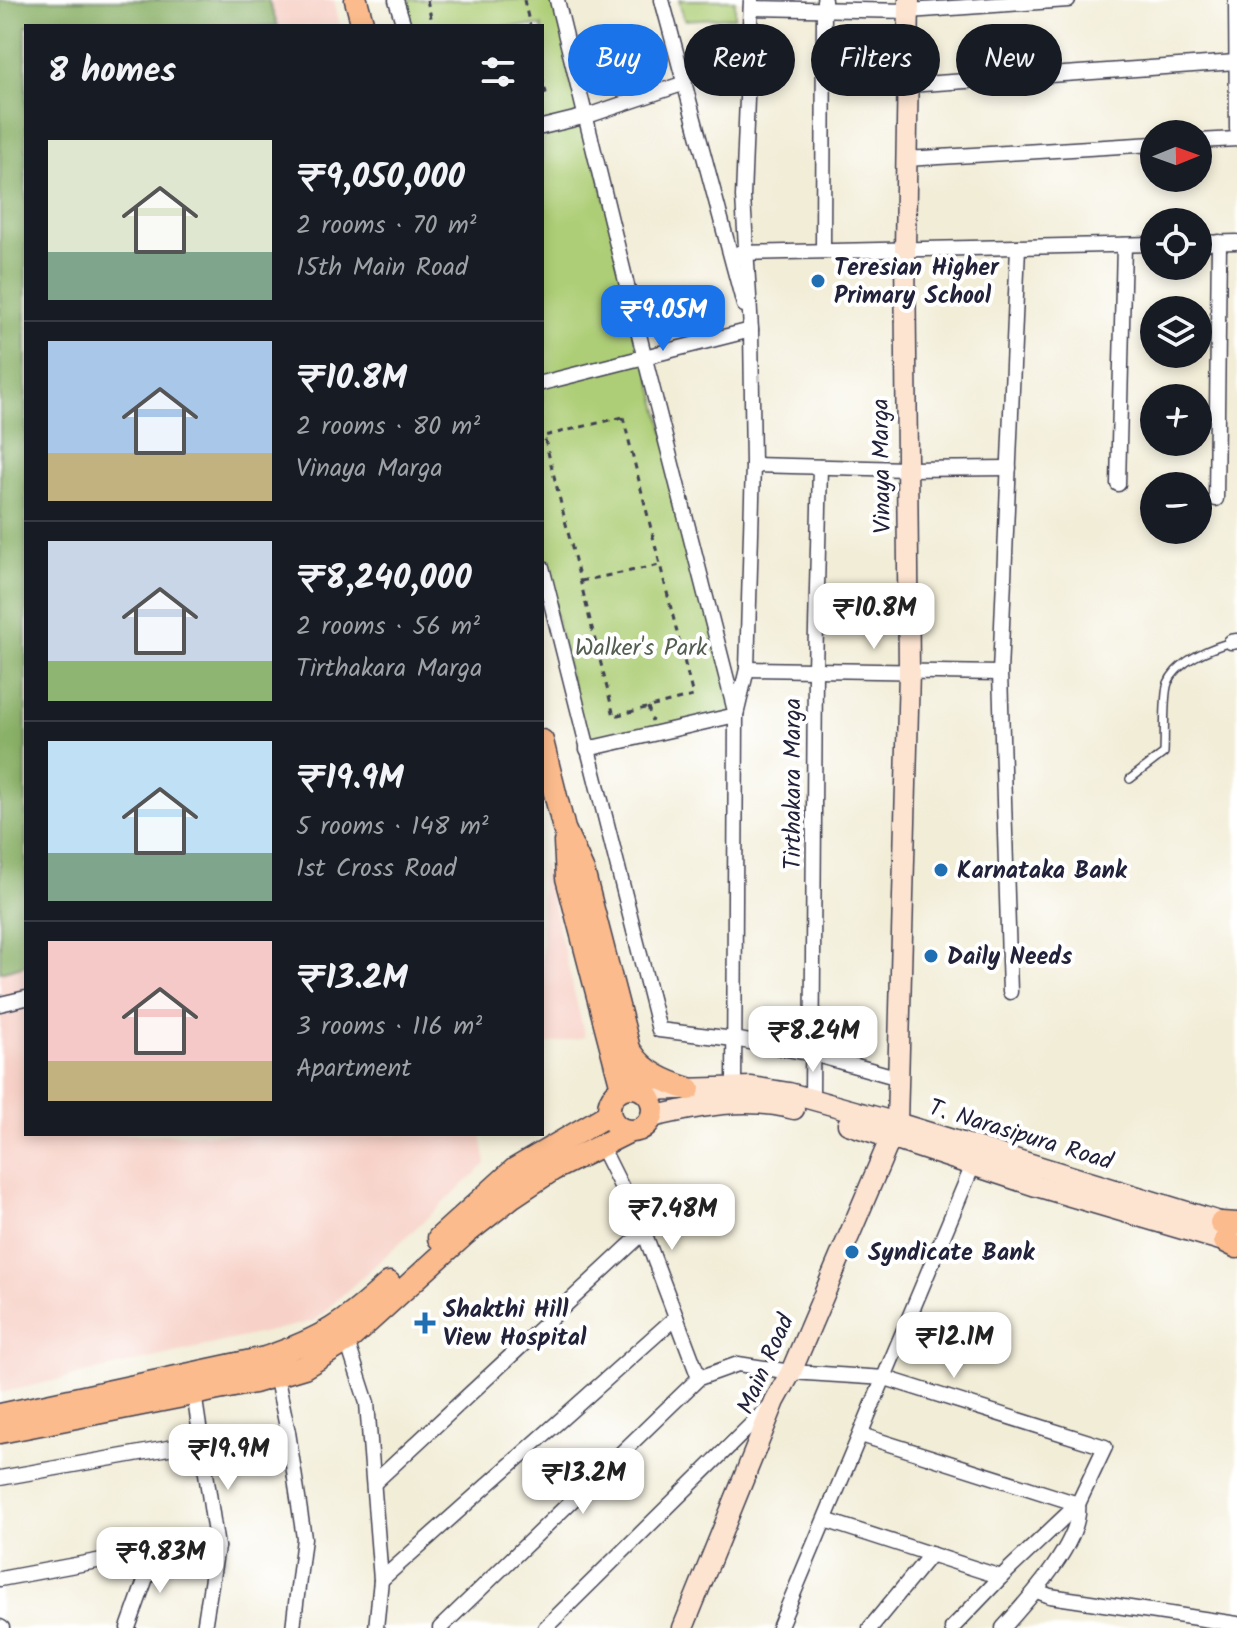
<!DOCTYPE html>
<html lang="en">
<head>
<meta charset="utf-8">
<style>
	body { margin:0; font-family:Kalam,sans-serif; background:#242831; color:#f1f3f6; height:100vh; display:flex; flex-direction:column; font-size:30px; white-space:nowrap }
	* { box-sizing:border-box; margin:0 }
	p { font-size:26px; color:#9ea1a6 }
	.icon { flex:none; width:44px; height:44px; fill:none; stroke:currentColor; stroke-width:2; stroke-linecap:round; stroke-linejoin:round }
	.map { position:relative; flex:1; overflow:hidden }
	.sheet { position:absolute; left:24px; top:24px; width:520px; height:1112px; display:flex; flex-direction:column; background:#171b24; border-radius:0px; box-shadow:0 4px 12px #0003 }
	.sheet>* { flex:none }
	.banner { position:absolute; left:568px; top:24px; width:548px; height:72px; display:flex; gap:16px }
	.needle { width:52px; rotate:89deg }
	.buttons { position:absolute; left:1140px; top:120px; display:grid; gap:16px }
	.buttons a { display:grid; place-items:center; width:72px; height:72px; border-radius:50%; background:#171b24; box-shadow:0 4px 12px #0003; font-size:40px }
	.price { position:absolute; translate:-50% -68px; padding:0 18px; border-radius:16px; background:#fff; color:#222; font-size:26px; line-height:52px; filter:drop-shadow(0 2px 4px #0008) }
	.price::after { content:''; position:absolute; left:50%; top:48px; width:24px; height:18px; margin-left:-12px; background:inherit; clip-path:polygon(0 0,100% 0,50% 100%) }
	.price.on { background:#1a73e8; color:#fff }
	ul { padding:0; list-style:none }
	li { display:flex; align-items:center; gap:24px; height:200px; padding:0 24px }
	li+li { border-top:2px solid #363941 }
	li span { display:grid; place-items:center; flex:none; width:224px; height:160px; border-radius:0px; color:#555 }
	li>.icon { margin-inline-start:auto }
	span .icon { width:96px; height:96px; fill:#fffc; stroke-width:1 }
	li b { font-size:34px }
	h2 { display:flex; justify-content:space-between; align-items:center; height:96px; padding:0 24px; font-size:34px }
	.pill { padding:0 28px; border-radius:36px; background:#171b24; box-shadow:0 4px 12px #0003; font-size:28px; line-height:72px }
	.pill.on { background:#1a73e8; color:#fff }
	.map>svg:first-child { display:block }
	.built { fill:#f7d1c7 }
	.green { fill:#adce76; stroke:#687858; stroke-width:2 }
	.forest { fill:#8ab167; stroke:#566a51; stroke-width:2 }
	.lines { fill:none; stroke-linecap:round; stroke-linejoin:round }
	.lane-casing { stroke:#414052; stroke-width:10 }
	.street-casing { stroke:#414052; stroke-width:17 }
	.secondary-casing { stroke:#414052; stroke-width:23 }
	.primary-casing { stroke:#414052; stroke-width:25 }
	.path { stroke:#414052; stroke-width:3; stroke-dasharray:6 6; stroke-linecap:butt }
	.lane { stroke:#fff; stroke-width:7 }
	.street { stroke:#fff; stroke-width:14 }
	.secondary { stroke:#fde4d1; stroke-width:20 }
	.primary { stroke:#fbbb8c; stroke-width:22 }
	.poi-dot { fill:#1f6fb2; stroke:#fff; stroke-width:3 }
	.labels { text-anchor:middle; stroke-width:8; stroke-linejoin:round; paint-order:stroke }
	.poi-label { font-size:24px; font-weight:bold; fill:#22223b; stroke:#fff; text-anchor:start }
	.street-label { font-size:24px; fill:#22223b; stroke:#fff }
	.park-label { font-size:24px; fill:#535e50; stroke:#fff }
</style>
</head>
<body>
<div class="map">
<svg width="1237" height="1628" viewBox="0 0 1237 1628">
	<rect width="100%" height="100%" fill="#fff"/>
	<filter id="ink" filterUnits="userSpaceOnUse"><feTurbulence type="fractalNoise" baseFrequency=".0125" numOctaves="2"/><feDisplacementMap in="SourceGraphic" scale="16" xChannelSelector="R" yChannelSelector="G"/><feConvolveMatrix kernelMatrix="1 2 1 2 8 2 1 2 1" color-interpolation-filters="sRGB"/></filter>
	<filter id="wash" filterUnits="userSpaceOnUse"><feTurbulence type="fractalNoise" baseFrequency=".006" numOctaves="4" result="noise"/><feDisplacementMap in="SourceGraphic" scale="32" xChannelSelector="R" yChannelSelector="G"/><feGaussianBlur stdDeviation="1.8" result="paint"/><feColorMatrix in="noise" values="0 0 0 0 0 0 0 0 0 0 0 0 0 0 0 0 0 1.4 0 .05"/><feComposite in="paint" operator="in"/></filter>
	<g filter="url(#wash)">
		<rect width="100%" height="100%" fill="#f2edd7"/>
		<g class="built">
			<path d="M0,0H334L340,26H26V1134H481L486,1164L314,1321L0,1393Z"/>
			<path d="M542,859L585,1037L542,1045Z"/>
		</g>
		<g class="green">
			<path d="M402,0H555L736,715L587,749L542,561V26H409Z"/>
			<path d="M679,0H735V17L684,20Z"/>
		</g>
		<path class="forest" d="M0,0H268L278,26H26V965L0,972Z"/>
	</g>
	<g filter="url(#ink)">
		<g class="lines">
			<defs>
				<path id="lane" d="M1130,779L1164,753C1165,737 1163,696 1168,683C1177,661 1211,648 1231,642"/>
				<g id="street">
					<path d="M396,0L404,26"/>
					<path d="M557,0L645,359L736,715L587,749"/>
					<path d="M662,0L744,305"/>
					<path d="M1236,0L1237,129"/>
					<path d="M751,8L909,11L1068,0"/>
					<path d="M908,85L1236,62"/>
					<path d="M542,127L587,116L685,83"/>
					<path d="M1198,141L1237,139"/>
					<path d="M906,159L1154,144"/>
					<path d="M1198,243L1237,242"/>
					<path d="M823,251L824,0"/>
					<path d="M739,253L1154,244"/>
					<path d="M542,383L751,330L750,325"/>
					<path d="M753,465L907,469L1009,468"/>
					<path d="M1118,484L1124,245"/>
					<path d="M1216,499L1219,242"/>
					<path d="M542,567L659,1030L734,1039L813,1054L899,1078"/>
					<path d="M1231,642L1237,641"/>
					<path d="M747,669L1000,673"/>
					<path d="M1010,992L1000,673L1018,247"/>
					<path d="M0,1004L26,998"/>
					<path d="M734,1087L736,715L747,669L753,465L751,330L743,197L751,0"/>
					<path d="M812,1100L815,669L820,467"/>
					<path d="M601,1146L644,1232L699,1378"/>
					<path d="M347,1341L367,1403L381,1580L376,1628"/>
					<path d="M276,1375L288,1432L304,1538L293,1628"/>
					<path d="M194,1393L217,1547L204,1628"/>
					<path d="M861,1435L1078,1504C1083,1541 1027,1601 1003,1628"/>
					<path d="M0,1478L202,1442"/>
					<path d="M374,1483L644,1232"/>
					<path d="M825,1520L1001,1577"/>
					<path d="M0,1579L156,1550L217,1547"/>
					<path d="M381,1580L676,1317"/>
					<path d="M1037,1591L1050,1596L1237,1624"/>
					<path d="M0,1627L2,1628"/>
					<path d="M128,1628L156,1550"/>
					<path d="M440,1628L699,1378L738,1364L791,1372L885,1378L1105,1447L1078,1504L1001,1577L952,1628"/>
					<path d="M545,1628L770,1406"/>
					<path d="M779,1628L973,1165"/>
					<path d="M870,1628L931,1554"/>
				</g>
				<g id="secondary">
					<path d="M645,1090L752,1087L789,1093L897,1123L1236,1227"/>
					<path d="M652,1117C700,1106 746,1096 794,1109"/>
					<path d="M848,1124L1036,1186L1237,1245"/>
					<path d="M683,1628L775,1401L791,1372L897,1123L909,671L905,249L909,0"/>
				</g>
				<g id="primary">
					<path d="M356,0L363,26"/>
					<path d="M542,741L564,829L583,871L639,1087"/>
					<path d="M565,842L567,878L622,1088"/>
					<path d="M632,1053C645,1073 667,1082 689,1089"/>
					<circle cx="631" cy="1109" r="22"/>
					<path d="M1221,1223L1237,1224"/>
					<path d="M439,1238L515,1169L609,1114"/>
					<path d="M1225,1241L1237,1247"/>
					<path d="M0,1415L265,1358C324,1338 344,1324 389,1283"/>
					<path d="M0,1432L254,1382L304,1367L347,1341L464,1235L513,1196L552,1170L630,1131"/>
				</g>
			</defs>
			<use href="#lane" class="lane-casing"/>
			<use href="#street" class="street-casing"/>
			<use href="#secondary" class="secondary-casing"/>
			<use href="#primary" class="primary-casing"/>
			<g class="path">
				<path d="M427,0L433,26"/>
				<path d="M524,0L530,26"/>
				<path d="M542,77L547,97L542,99"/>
				<path d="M623,417L693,696L614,716L544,436Z"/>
				<path d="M581,581L660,565"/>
				<path d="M648,707L652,721"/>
			</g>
			<use href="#lane" class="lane"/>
			<use href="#street" class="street"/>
			<use href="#secondary" class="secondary"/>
			<use href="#primary" class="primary"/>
		</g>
	</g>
	<g class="poi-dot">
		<circle cx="818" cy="281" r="8"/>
		<circle cx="941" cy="870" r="8"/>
		<circle cx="931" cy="956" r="8"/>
		<circle cx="852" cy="1252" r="8"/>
		<path d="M421 1311h8v8h8v8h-8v8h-8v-8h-8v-8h8z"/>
	</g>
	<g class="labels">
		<g class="poi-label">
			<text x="834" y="275">Teresian Higher<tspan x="834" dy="28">Primary School</tspan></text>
			<text x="957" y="878">Karnataka Bank</text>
			<text x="947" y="964">Daily Needs</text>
			<text x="868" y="1260">Syndicate Bank</text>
			<text x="443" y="1317">Shakthi Hill<tspan x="443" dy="28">View Hospital</tspan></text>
		</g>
		<g class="street-label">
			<text transform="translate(881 466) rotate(-91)" y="8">Vinaya Marga</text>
			<text transform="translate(792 784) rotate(-90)" y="8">Tirthakara Marga</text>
			<text transform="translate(1021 1134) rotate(17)" y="8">T. Narasipura Road</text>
			<text transform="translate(765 1364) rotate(-66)" y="8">Main Road</text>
		</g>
		<g class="park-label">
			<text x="641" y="655">Walker's Park</text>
		</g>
	</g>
</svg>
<div class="buttons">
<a><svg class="needle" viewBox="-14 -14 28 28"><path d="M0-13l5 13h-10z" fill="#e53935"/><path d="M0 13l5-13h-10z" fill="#9ea1a6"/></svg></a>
<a><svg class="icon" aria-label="locate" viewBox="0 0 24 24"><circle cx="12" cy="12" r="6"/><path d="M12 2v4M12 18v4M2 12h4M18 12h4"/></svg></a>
<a><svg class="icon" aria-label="layers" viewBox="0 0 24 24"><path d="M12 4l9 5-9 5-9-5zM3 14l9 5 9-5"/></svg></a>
<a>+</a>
<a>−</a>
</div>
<b class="price on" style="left:663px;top:353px">₹9.05M</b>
<b class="price" style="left:874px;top:651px">₹10.8M</b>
<b class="price" style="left:813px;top:1074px">₹8.24M</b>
<b class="price" style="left:672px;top:1252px">₹7.48M</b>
<b class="price" style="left:954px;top:1380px">₹12.1M</b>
<b class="price" style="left:228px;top:1492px">₹19.9M</b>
<b class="price" style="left:583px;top:1516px">₹13.2M</b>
<b class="price" style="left:160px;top:1595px">₹9.83M</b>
<div class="banner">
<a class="pill on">Buy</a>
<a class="pill">Rent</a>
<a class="pill">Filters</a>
<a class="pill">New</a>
</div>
<section class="sheet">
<h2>8 homes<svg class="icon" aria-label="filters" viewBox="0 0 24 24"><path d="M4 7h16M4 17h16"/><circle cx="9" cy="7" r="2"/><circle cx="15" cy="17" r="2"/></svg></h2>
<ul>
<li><span style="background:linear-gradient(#dfe7d0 70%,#7fa58c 0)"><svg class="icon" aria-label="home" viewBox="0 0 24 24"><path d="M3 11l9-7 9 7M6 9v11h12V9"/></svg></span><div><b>₹9,050,000</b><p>2 rooms · 70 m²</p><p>15th Main Road</p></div></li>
<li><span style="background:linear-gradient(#a9c7e8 70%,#c2b280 0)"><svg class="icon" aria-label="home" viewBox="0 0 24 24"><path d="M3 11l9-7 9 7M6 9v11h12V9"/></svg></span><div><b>₹10.8M</b><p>2 rooms · 80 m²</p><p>Vinaya Marga</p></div></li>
<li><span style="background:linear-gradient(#c9d6e8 75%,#8fb573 0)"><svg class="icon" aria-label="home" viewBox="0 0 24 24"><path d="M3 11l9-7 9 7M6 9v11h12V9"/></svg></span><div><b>₹8,240,000</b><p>2 rooms · 56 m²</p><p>Tirthakara Marga</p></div></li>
<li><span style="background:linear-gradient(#bfe0f5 70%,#7fa58c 0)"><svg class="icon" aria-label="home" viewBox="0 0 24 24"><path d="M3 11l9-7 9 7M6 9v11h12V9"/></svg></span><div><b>₹19.9M</b><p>5 rooms · 148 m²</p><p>1st Cross Road</p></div></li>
<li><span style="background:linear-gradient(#f6c9c9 75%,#c2b280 0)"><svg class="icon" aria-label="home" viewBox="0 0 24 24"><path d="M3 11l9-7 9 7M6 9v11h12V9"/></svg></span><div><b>₹13.2M</b><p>3 rooms · 116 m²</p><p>Apartment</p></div></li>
</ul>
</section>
</div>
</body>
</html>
